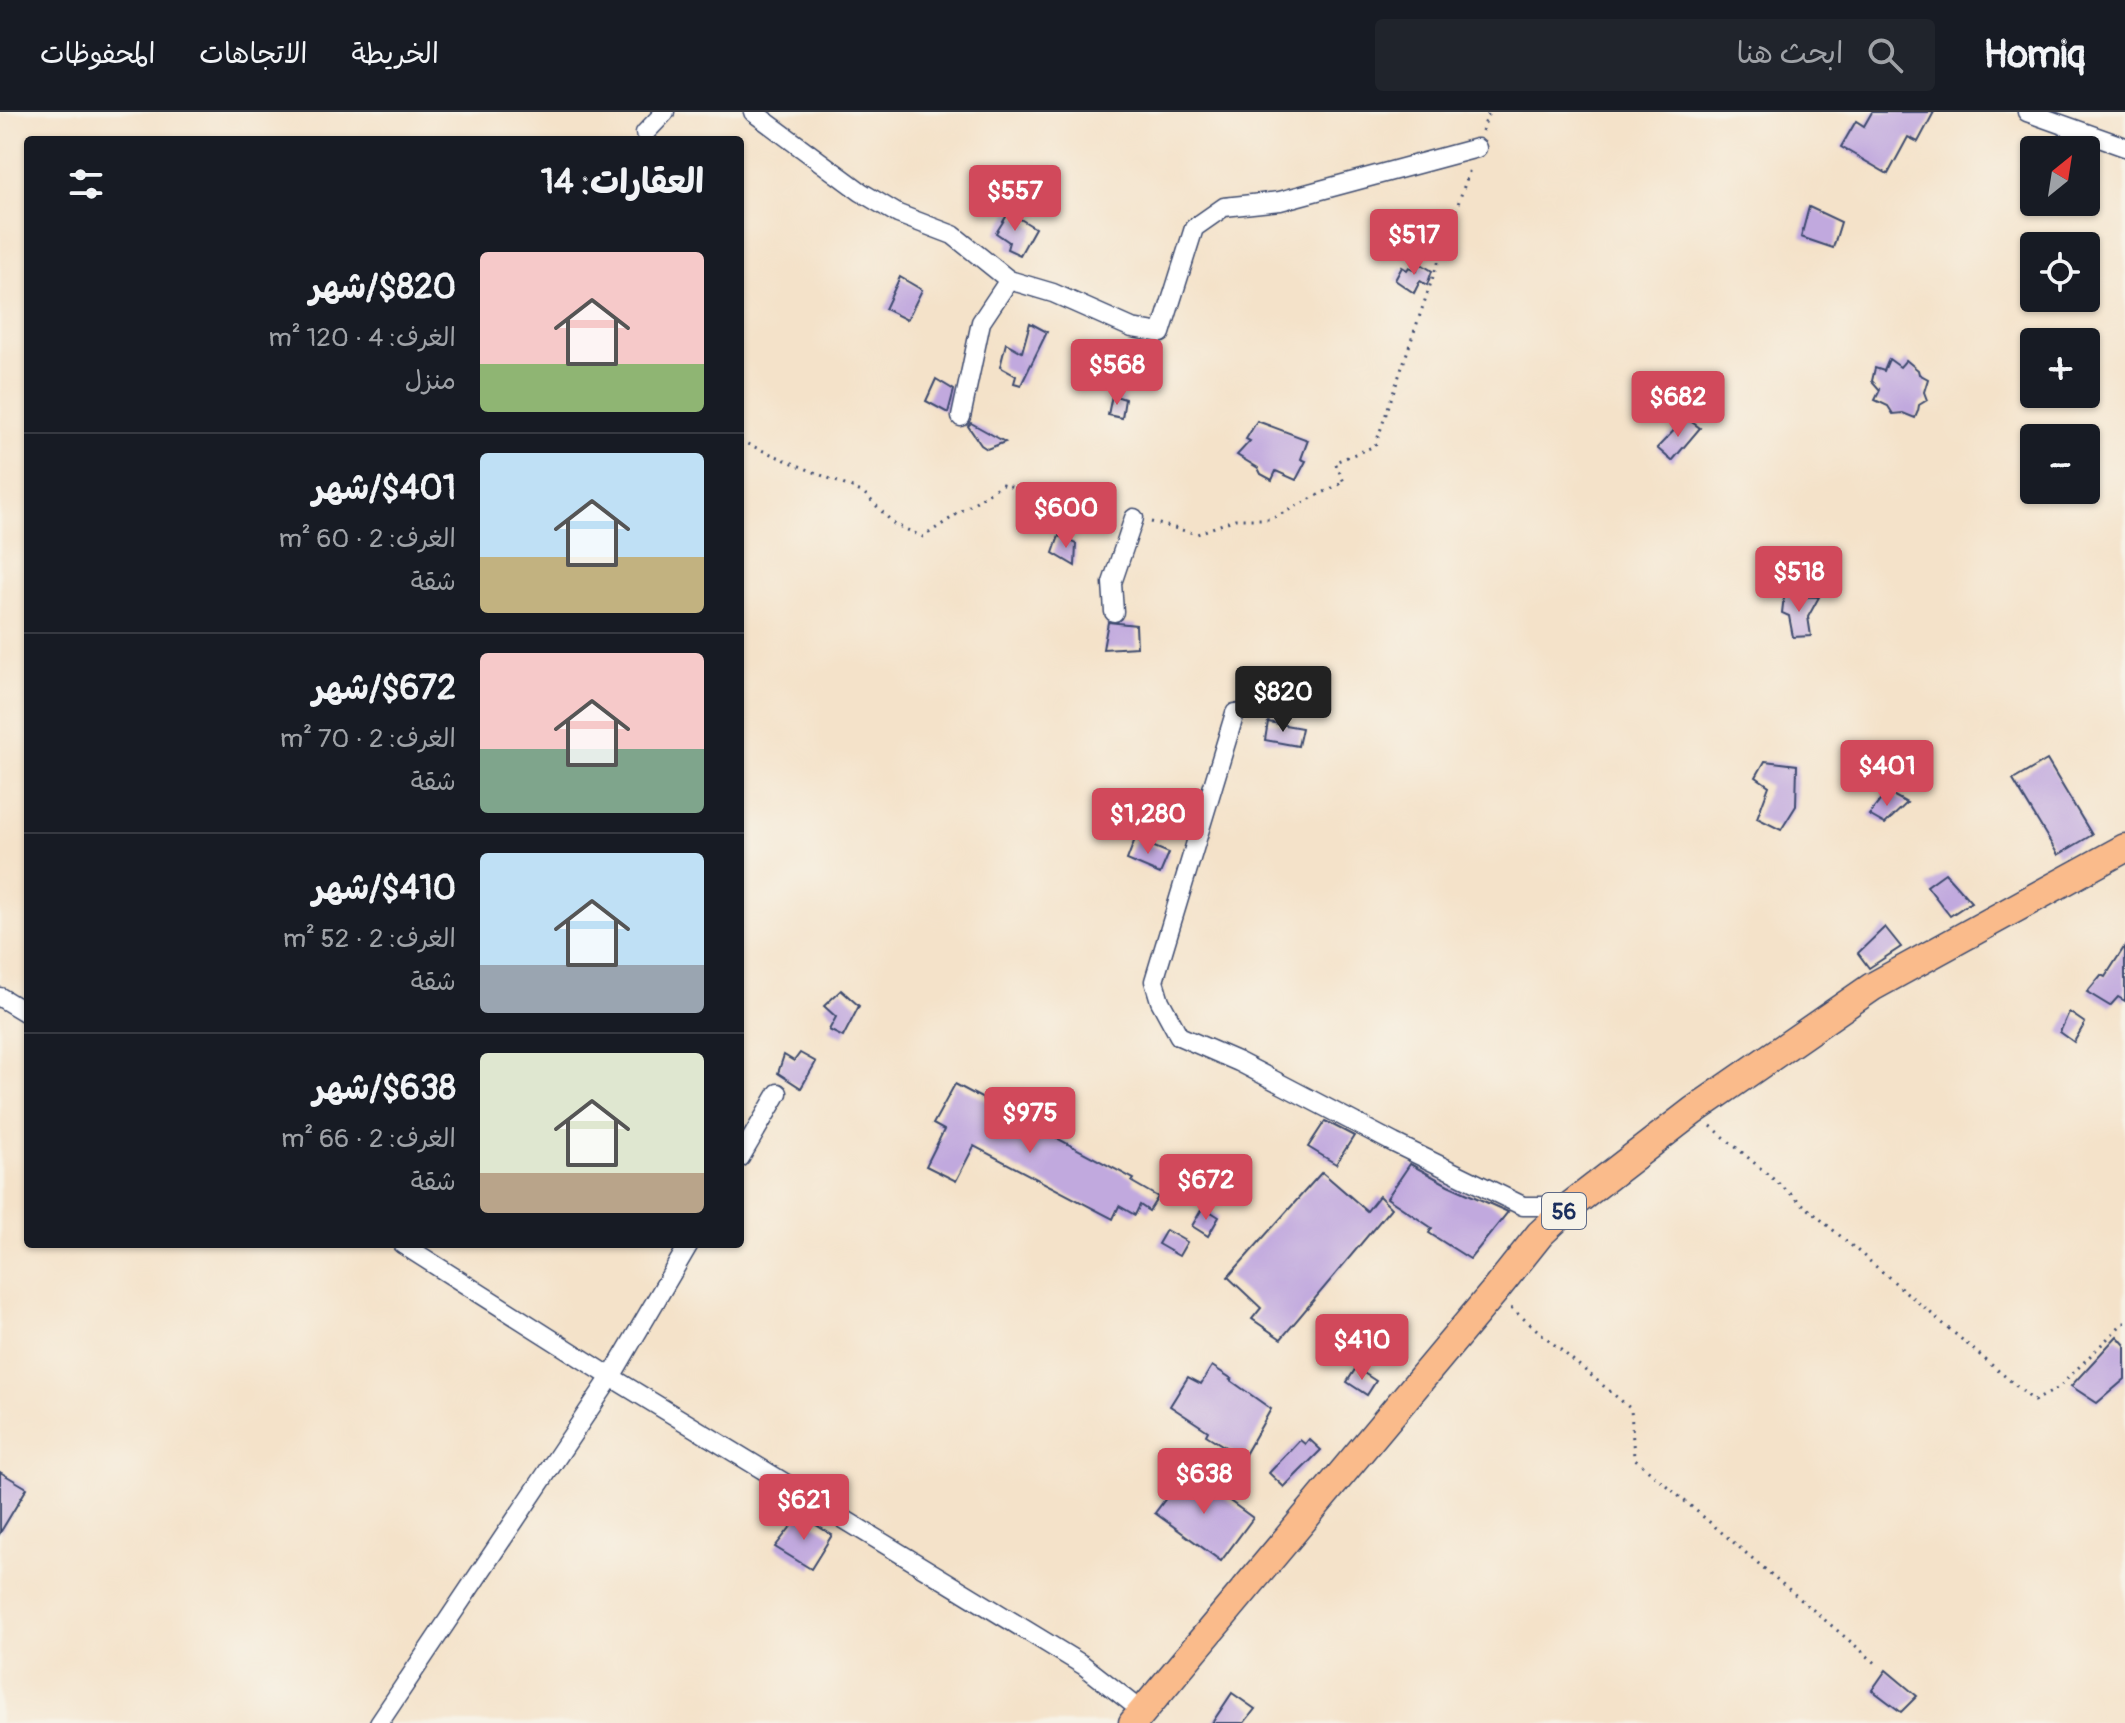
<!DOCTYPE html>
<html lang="ar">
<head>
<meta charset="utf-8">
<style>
	body { margin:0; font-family:Pangolin,"Playpen Sans Arabic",sans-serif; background:#20242c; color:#f1f3f6; direction:rtl; height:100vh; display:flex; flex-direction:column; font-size:30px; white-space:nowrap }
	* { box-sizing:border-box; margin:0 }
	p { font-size:26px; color:#9ea1a6 }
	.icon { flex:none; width:44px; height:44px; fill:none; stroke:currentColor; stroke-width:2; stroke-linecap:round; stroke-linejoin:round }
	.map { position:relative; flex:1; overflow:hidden; direction:ltr }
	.side { position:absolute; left:24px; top:24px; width:720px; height:1112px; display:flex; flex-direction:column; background:#171b24; border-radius:8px; box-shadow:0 2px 6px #0004; direction:rtl }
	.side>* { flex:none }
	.needle { width:52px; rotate:30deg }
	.tools { position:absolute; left:2020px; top:24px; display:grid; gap:16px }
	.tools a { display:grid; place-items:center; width:80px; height:80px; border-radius:8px; background:#171b24; box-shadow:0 2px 6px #0004; font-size:40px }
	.price { position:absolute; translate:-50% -68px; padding:0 18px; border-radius:8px; background:#d1495b; color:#fff; font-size:26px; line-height:52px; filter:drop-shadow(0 2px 4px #0008) }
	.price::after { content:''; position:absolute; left:50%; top:48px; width:24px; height:18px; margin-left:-12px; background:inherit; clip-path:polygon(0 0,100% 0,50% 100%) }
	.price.active { background:#222; color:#fff }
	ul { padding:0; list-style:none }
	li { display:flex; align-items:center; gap:24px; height:200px; padding:0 40px }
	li+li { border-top:2px solid #363941 }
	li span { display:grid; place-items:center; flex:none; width:224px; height:160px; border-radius:8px; color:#555 }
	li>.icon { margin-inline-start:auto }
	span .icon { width:96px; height:96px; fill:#fffc; stroke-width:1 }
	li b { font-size:34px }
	h2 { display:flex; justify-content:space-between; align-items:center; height:96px; padding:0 40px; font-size:34px }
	header { display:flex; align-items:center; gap:48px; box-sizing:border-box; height:112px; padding:0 40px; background:#171b24; border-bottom:2px solid #363941 }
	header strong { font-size:38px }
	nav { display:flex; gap:44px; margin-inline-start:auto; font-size:28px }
	.search { width:560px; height:72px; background:#20242c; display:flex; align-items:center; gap:20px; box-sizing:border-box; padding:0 28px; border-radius:8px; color:#9ea1a6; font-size:30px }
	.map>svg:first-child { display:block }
	.building { fill:#c1a9de }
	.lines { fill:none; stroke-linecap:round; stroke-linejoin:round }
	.minor-casing { stroke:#3c4a6e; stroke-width:21 }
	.primary-casing { stroke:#3c4a6e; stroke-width:31 }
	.path { stroke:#3c4a6e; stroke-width:3; stroke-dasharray:2 6; stroke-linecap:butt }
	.minor { stroke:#fff; stroke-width:18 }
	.primary { stroke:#fabb8b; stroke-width:28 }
	.labels { text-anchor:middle; stroke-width:8; stroke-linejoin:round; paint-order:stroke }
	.shield { fill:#f7f3e8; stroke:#5d6a87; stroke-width:2 }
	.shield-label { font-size:22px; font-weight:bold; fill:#1b2f5e }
</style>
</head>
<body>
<header>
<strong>Homiq</strong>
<div class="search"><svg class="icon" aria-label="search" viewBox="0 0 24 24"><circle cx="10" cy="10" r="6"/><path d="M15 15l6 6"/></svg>ابحث هنا</div>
<nav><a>الخريطة</a><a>الاتجاهات</a><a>المحفوظات</a></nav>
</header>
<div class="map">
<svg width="2125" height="1611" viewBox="0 0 2125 1611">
	<rect width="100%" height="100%" fill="#f7f3e8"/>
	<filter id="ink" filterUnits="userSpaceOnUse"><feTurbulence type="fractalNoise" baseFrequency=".0125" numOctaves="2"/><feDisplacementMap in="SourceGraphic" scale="16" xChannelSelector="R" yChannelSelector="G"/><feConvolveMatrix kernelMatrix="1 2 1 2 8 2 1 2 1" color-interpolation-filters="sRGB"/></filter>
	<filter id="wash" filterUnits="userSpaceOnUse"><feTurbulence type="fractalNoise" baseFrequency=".006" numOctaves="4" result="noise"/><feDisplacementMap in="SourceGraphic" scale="32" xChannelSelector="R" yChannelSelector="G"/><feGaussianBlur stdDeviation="1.8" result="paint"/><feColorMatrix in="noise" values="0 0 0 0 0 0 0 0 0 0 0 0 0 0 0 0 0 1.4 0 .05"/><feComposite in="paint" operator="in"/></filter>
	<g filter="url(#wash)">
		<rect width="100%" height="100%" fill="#f4e2c9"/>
		<g id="blocks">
			<g class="building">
				<path d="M1872,0H1934L1918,30L1908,25L1888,62L1841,35L1856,9L1864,14Z"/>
				<path d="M1809,95L1841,110L1833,136L1801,125Z"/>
				<path d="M1009,100L1035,116L1020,143L1007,137L1009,130L996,121Z"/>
				<path d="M1418,150L1432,159L1427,173L1420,169L1414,181L1395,168L1402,155L1407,158L1409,155L1417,159Z"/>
				<path d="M900,165L922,178L907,208L885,197Z"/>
				<path d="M1030,211L1047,220L1021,273L1014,271L1016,264L1000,255L1006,231L1022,240Z"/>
				<path d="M1889,247L1900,255L1906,248L1918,258L1919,262L1928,267L1924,280L1927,288L1919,293L1918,299L1915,306L1903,301L1893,302L1888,294L1875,288L1880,278L1872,269L1875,256L1884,259Z"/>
				<path d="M936,267L954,278L948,301L926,289Z"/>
				<path d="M1112,283L1125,287L1122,306L1108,303Z"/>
				<path d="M1686,306L1700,316L1672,349L1657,336Z"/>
				<path d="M1257,309L1308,328L1301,347L1306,349L1296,368L1276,359L1272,368L1261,362L1258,356L1237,343L1250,329L1246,327Z"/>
				<path d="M971,311L1005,330L987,337L981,333L968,314Z"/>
				<path d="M1059,424L1076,432L1075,454L1053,441Z"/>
				<path d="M1784,484L1819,485L1808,505L1811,524L1793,525L1789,504L1782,501Z"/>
				<path d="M1108,510L1136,513L1137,535L1103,537Z"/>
				<path d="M1268,610L1302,616L1298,634L1265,628Z"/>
				<path d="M2047,648L2092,723L2058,743L2013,668Z"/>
				<path d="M1765,649L1797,653L1796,694L1781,718L1757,706L1769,674L1756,665Z"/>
				<path d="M1887,680L1907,691L1885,712L1869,703Z"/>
				<path d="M1135,727L1169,741L1160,762L1127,748Z"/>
				<path d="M1945,761L1971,790L1950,804L1927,774Z"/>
				<path d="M1885,815L1901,835L1869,856L1858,841Z"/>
				<path d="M2125,834V889L2118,885L2110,894L2087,880L2101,863L2105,865Z"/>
				<path d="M841,878L859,894L843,925L829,918L836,905L824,894Z"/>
				<path d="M2069,900L2085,911L2074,930L2060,920Z"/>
				<path d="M800,941L816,950L801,976L778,961L784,943L794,949Z"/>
				<path d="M955,972L1134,1067L1132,1070L1158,1085L1149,1099L1140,1093L1135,1103L1119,1094L1113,1107L974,1034L956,1069L926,1054L944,1018L933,1012Z"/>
				<path d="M1325,1009L1354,1024L1336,1052L1308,1035Z"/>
				<path d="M1410,1052L1448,1073L1508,1100L1470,1147L1429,1121L1432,1116L1387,1086Z"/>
				<path d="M1322,1060L1367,1099L1379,1084L1391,1096L1281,1227L1252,1207L1261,1196L1228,1165Z"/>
				<path d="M1203,1095L1219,1105L1208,1124L1192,1114Z"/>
				<path d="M1166,1118L1187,1130L1179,1144L1158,1132Z"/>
				<path d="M2117,1224L2125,1233V1267L2097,1291L2071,1274Z"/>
				<path d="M1212,1254L1232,1267L1230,1268L1271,1297L1243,1346L1206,1323L1208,1319L1170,1294L1188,1265L1201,1272Z"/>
				<path d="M1356,1256L1376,1269L1367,1283L1347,1270Z"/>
				<path d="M1309,1327L1321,1338L1284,1375L1269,1361L1300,1328L1305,1332Z"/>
				<path d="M1187,1358L1253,1406L1221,1449L1155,1401Z"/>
				<path d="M0,1360L27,1376L0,1421Z"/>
				<path d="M800,1403L832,1423L811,1457L775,1435Z"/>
				<path d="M1886,1558L1917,1584L1901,1600L1872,1578Z"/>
				<path d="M1232,1581L1255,1597L1244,1611H1212Z"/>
			</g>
		</g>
	</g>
	<g filter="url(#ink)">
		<use href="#blocks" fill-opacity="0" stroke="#3c4a6e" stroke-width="2"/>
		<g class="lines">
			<defs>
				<g id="minor">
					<path d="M753,0L861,80L898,102L953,123L1009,168"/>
					<path d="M2027,0L2125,35"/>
					<path d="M645,21L665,0"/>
					<path d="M961,305L981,210L1009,168L1053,181L1132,216L1161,221L1194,116L1224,95L1280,89L1477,36"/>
					<path d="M1114,500L1112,471L1134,406"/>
					<path d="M1235,601L1154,869L1160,889L1179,924L1239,950L1394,1031L1523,1094H1570"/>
					<path d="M0,885L28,902"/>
					<path d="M740,1046L778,981"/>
					<path d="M402,1132L611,1265L1083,1553L1142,1599"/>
					<path d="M379,1611L611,1265L689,1132"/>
				</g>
				<path id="primary" d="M1133,1611L1493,1181L1540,1122L1570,1094L1693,999L1872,875L2125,736"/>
			</defs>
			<use href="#minor" class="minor-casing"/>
			<use href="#primary" class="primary-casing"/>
			<g class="path">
				<path d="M1482,19L1489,0"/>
				<path d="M740,329L864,381L894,412L923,425L1002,372L1116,401"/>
				<path d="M1151,410L1197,422L1235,407H1271L1344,370L1335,350L1375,334L1470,57"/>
				<path d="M1711,1014L2034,1289L2057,1277L2123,1211H2125"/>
				<path d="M1511,1196L1631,1297L1634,1346L1878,1553"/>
			</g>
			<use href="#minor" class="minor"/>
			<use href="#primary" class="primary"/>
		</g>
	</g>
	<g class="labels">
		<rect class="shield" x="1542" y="1081" width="44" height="36" rx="6"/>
		<g class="shield-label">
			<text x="1564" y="1107">56</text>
		</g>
	</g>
</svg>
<div class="tools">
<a><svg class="needle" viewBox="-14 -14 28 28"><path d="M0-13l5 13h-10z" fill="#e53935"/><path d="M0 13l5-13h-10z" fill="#9ea1a6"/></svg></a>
<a><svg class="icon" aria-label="locate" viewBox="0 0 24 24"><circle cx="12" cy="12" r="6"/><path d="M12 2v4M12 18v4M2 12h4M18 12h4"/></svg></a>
<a>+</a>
<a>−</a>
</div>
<b class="price" style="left:1015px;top:121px">$557</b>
<b class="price" style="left:1414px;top:165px">$517</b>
<b class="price" style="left:1117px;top:295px">$568</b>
<b class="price" style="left:1678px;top:327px">$682</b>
<b class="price" style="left:1066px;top:438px">$600</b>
<b class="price" style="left:1799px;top:502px">$518</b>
<b class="price active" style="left:1283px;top:622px">$820</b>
<b class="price" style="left:1887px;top:696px">$401</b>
<b class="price" style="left:1148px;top:744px">$1,280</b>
<b class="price" style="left:1030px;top:1043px">$975</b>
<b class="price" style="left:1206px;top:1110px">$672</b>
<b class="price" style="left:1362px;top:1270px">$410</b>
<b class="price" style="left:1204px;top:1404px">$638</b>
<b class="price" style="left:804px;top:1430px">$621</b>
<section class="side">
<h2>العقارات: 14<svg class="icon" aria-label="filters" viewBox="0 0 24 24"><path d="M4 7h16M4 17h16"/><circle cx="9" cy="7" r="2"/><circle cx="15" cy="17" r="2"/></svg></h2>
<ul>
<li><span style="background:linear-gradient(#f6c9c9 70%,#8fb573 0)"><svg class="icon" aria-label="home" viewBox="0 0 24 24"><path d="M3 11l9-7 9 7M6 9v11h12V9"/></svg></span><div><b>$820/شهر</b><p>الغرف: 4 · 120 m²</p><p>منزل</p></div></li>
<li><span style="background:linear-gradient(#bfe0f5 65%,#c2b280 0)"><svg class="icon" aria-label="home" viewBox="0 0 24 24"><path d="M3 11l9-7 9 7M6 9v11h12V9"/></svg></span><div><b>$401/شهر</b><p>الغرف: 2 · 60 m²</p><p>شقة</p></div></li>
<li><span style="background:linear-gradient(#f6c9c9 60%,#7fa58c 0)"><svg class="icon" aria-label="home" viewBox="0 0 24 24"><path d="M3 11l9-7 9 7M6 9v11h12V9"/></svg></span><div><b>$672/شهر</b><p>الغرف: 2 · 70 m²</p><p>شقة</p></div></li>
<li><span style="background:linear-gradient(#bfe0f5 70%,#9aa5b1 0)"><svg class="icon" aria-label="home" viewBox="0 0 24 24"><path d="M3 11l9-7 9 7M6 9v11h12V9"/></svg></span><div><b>$410/شهر</b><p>الغرف: 2 · 52 m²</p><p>شقة</p></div></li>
<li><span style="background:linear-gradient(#dfe7d0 75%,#b9a48a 0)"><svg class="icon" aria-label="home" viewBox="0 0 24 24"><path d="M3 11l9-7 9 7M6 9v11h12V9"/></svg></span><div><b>$638/شهر</b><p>الغرف: 2 · 66 m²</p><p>شقة</p></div></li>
</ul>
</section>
</div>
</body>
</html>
